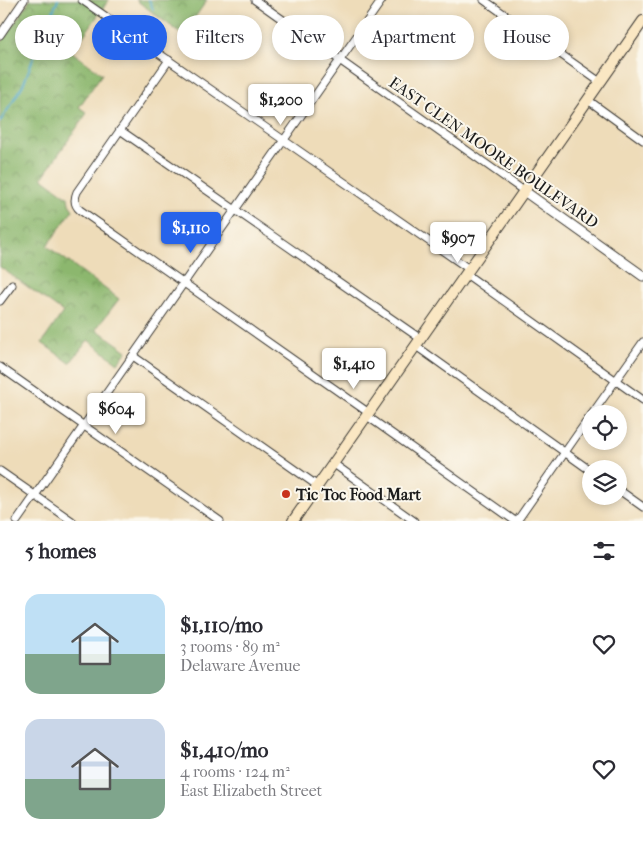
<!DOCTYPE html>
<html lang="en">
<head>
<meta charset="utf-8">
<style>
	body { margin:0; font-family:"IM FELL French Canon",serif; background:#f7f7f7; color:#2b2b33; height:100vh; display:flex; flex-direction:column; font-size:19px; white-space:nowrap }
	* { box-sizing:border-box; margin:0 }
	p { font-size:16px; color:#7c7c81 }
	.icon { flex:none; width:28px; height:28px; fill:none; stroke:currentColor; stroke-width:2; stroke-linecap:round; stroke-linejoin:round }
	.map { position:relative; height:521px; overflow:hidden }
	.panel { display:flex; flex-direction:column; background:#fff; flex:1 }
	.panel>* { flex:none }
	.guide { position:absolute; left:15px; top:15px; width:614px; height:45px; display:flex; gap:10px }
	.fabs { position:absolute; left:582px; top:405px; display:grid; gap:10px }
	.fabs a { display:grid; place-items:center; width:45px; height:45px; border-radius:50%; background:#fff; box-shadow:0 2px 8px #0003; font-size:25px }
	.price { position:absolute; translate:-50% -42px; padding:0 11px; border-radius:5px; background:#fff; color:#222; font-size:16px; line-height:32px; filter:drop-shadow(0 1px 2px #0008) }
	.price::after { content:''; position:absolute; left:50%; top:30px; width:15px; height:11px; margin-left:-8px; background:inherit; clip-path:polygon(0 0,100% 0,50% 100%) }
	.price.active { background:#2563eb; color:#fff }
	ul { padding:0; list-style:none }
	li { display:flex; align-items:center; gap:15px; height:125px; padding:0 25px }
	li span { display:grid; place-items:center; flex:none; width:140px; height:100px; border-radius:15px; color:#555 }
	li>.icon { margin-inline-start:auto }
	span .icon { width:60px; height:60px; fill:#fffc; stroke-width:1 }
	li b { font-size:21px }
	h2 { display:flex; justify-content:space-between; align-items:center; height:60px; padding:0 25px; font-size:21px }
	.pill { padding:0 18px; border-radius:22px; background:#fff; box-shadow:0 2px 8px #0003; font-size:18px; line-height:45px }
	.pill.active { background:#2563eb; color:#fff }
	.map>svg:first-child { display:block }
	.forest { fill:url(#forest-crowns); stroke:#546a45 }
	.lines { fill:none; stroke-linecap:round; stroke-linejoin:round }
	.stream { stroke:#49a5c7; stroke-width:2 }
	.minor-casing { stroke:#3c3934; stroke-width:9 }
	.tertiary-casing { stroke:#3c3934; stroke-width:11 }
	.secondary-casing { stroke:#3c3934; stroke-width:12 }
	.minor { stroke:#fff; stroke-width:7 }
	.tertiary { stroke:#fff; stroke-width:9 }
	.secondary { stroke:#fae7c3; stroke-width:10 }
	.poi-dot { fill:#c8321e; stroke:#fbf7ec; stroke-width:2 }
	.labels { text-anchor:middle; stroke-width:4; stroke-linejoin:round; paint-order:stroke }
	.street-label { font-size:16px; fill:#1c1c1c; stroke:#fbf7ec }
	.poi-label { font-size:16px; font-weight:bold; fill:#1c1c1c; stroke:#fbf7ec; text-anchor:start }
</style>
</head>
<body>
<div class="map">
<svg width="643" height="521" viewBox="0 0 643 521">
	<defs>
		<pattern id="forest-crowns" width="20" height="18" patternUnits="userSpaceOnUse" patternTransform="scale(1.25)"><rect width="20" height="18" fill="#8cb76e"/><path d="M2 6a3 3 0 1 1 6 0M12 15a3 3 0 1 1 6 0" fill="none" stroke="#72945a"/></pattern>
	</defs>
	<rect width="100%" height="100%" fill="#fbf7ec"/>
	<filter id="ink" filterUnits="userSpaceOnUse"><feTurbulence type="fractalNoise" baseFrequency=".02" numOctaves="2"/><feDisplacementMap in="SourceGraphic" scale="10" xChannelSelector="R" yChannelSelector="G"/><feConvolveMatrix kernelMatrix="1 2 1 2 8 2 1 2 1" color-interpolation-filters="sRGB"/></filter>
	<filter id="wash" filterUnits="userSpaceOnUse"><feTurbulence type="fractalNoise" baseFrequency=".0096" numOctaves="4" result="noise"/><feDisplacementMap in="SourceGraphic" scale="20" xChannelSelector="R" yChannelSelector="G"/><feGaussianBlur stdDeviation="1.12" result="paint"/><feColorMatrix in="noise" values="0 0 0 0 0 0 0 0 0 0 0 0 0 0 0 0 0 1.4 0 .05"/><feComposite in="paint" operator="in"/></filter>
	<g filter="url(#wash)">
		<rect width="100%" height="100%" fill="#eedcb9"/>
		<g class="forest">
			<path d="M30,0H109L72,52L102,74L79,107L87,113L42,178L68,197L69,204L73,210L47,246L119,299L96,329L127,351L118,363L88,340L70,363L42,343L63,312L0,267V45Z"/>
			<path d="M136,0H207L183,35Z"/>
		</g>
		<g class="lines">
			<g class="stream">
				<path d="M149,0L153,9"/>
				<path d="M0,122L23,85L36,51L58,0"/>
			</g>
		</g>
	</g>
	<g filter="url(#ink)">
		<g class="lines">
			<defs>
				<g id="minor">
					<path d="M82,0L469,269"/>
					<path d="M255,0L524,191"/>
					<path d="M484,0L600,82"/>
					<path d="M0,35L24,0"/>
					<path d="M169,60L77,192C74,199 74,205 80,210L369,413"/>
					<path d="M588,100L643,140"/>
					<path d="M120,130L421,339"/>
					<path d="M466,274L643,400"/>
					<path d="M0,301L12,285"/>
					<path d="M416,346L591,471"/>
					<path d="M133,356L318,486"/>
					<path d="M0,367L220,521"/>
					<path d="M592,414L643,342"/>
					<path d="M367,416L515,521"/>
					<path d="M334,464L414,521"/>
					<path d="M0,471L72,521"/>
					<path d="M619,490L643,507"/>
					<path d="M17,521L382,0"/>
					<path d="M517,521L591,415"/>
				</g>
				<path id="tertiary" d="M524,191L643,276"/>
				<path id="secondary" d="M293,521L643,21"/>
			</defs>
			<use href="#minor" class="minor-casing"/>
			<use href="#tertiary" class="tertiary-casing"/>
			<use href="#secondary" class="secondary-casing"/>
			<use href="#minor" class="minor"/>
			<use href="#tertiary" class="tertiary"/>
			<use href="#secondary" class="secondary"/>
		</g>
	</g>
	<circle class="poi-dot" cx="286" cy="494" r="5"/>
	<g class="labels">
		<g class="street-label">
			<text transform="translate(494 152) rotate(35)" y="6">EAST CLEN MOORE BOULEVARD</text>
		</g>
		<g class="poi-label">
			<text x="296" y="500">Tic Toc Food Mart</text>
		</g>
	</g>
</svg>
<div class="fabs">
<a><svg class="icon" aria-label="locate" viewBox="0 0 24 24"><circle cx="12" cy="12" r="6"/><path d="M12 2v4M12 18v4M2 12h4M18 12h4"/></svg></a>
<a><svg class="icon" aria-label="layers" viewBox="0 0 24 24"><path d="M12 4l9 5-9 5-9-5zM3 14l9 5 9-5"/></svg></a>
</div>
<b class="price" style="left:281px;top:126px">$1,200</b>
<b class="price active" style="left:191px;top:254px">$1,110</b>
<b class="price" style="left:458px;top:264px">$907</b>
<b class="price" style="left:354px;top:390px">$1,410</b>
<b class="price" style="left:116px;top:435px">$604</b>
<div class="guide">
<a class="pill">Buy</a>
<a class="pill active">Rent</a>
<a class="pill">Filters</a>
<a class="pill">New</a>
<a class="pill">Apartment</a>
<a class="pill">House</a>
</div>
</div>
<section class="panel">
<h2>5 homes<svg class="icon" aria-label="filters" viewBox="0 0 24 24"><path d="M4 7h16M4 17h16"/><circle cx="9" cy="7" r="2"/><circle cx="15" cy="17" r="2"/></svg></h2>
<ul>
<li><span style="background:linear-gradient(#bfe0f5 60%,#7fa58c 0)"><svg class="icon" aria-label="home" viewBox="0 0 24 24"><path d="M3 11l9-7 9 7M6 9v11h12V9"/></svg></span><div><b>$1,110/mo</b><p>3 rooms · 89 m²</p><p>Delaware Avenue</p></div><svg class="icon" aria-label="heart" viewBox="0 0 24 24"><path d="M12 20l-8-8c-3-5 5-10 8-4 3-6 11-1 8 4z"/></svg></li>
<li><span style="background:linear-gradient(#c9d6e8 60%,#7fa58c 0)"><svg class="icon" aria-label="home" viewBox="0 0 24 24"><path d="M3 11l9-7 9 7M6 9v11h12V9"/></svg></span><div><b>$1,410/mo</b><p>4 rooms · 124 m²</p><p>East Elizabeth Street</p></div><svg class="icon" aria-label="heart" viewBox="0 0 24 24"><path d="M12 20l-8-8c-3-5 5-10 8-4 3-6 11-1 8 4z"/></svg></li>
</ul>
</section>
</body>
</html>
